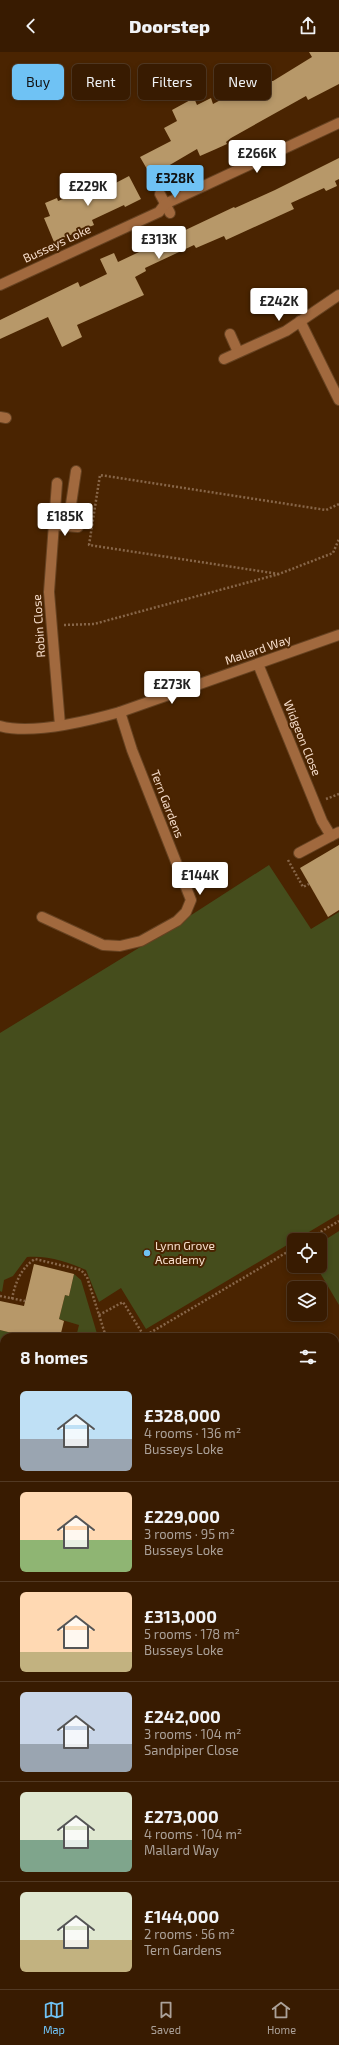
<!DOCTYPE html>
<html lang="en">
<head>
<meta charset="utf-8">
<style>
	body { margin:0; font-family:"Exo 2",sans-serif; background:#3f240b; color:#f1f3f6; height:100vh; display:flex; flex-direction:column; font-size:15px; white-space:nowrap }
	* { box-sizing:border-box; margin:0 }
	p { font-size:13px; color:#aba199 }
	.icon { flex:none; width:22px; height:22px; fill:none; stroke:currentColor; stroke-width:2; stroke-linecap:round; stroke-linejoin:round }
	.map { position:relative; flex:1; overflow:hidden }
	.drawer { position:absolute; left:0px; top:1281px; width:339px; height:656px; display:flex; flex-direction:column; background:#381b01; border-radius:12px 12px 0 0; box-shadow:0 2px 6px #0003,0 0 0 1px #523923 }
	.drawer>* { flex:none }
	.hud { position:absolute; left:12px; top:12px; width:315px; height:36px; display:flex; gap:8px }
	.buttons { position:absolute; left:287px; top:1181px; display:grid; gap:8px }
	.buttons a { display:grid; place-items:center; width:40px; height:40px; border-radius:6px; background:#381b01; box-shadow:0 2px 6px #0003,0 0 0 1px #523923; font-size:20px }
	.price { position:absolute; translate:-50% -34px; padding:0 9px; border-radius:4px; background:#fff; color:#222; font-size:13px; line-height:26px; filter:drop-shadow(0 1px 2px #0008) }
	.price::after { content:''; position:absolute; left:50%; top:24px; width:12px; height:9px; margin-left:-6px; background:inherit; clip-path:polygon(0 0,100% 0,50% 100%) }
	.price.current { background:#6fc2f4; color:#111 }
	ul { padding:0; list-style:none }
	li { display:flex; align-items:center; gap:12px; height:100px; padding:0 20px }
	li+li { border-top:1px solid #523923 }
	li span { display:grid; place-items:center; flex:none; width:112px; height:80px; border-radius:6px; color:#555 }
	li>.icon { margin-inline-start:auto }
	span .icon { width:48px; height:48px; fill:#fffc; stroke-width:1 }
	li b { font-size:17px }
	h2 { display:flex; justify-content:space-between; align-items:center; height:48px; padding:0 20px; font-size:17px }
	.tag { padding:0 14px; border-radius:6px; background:#381b01; box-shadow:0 2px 6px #0003,0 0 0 1px #523923; font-size:14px; line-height:36px }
	.tag.current { background:#6fc2f4; color:#111 }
	header { display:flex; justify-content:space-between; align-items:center; height:52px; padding:0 20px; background:#381b01; font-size:18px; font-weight:800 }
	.menu { display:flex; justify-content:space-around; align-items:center; height:56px; border-top:1px solid #523923; background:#381b01; font-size:11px; color:#aba199 }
	.menu a { display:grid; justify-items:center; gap:2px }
	.menu .current { color:#6fc2f4 }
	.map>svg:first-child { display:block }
	.green { fill:#454d1c }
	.building { fill:#b79869 }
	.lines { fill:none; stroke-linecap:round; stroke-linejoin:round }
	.minor-casing { stroke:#664221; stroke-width:12 }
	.path { stroke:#876649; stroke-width:2.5; stroke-dasharray:2 2; stroke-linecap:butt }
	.minor { stroke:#a1693e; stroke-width:10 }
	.poi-dot { fill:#6fc2f4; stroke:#4a2401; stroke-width:1.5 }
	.labels { text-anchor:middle; stroke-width:4; stroke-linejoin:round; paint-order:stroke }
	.street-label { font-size:12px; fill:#f7decc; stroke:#4a2401 }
	.poi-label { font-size:12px; fill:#f7decc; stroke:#4a2401; text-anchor:start }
</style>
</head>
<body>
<header><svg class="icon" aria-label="back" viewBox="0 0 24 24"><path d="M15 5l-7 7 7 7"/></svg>Doorstep<svg class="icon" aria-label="share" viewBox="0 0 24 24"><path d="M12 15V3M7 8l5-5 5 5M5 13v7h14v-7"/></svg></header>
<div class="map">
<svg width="339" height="1937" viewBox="0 0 339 1937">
	<rect width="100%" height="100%" fill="#4a2401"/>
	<g class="green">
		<path d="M269,813L311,877L339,860V1162L146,1277L121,1236L99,1250L86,1218C69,1210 46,1203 27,1205L13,1224L4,1228L2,1240L0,1239V981L168,878Z"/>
		<path d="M339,1179V1253L316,1214H320V1191Z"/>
		<path d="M74,1222L81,1228L98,1285H76L79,1273L59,1267L65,1243L69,1244Z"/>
		<path d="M0,1278L28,1285H4V1291L0,1290Z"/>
		<path d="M4,1521V1584L0,1586V1526Z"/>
	</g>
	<g class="building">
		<path d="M309,0H339V32L308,48L306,44L231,86L226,90L227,92L216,97L200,104L197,97L151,124L140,105L171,89L164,76L177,69L172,58L194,46L197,53L211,46L213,52L247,34L243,26L263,16L270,29H273L312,5Z"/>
		<path d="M339,106V127L335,129L337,134L326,139L324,136L291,151L294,157L226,188L224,184L196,196L194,193L145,216L146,219L135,225L144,243L77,273L82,285L62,295L48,265L0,287V268L78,230L80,235L107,222L100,207L114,201L118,210L234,155L235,156L275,138Z"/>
		<path d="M129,124L141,147L125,155L124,153L92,168L94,173L54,190L44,166L50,164L45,151L57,146L58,149L94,135L92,131L104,126L108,135Z"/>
		<path d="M339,793V858L328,865L300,816Z"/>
		<path d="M34,1212L74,1222L69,1244L65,1243L59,1267L64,1269L60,1285H28L0,1278V1249L24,1254Z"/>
	</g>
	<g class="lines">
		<defs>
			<g id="minor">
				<path d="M160,142L170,161"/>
				<path d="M0,233L159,160L165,152L339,71"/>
				<path d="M300,269L339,348"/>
				<path d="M230,282L238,300"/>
				<path d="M224,307L286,279L339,243"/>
				<path d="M0,365L6,366"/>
				<path d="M57,431L49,540L60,673"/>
				<path d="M54,473L70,459L76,419"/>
				<path d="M54,473L78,475"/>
				<path d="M258,612L322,769L331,784L339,780"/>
				<path d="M0,674C32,683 88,669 120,660L339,583"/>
				<path d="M299,801L331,784"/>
				<path d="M42,865L103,893L120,894L141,889L177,869L186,860L191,848L132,698L120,660"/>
				<path d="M335,1504L339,1511"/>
				<path d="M0,1510L4,1511"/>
				<path d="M335,1576L339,1574"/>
				<path d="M0,1628L4,1635"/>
				<path d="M335,1659L339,1666"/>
			</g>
		</defs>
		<use href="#minor" class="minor-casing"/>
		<g class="path">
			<path d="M279,522L89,493L100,423L326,458L339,452"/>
			<path d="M64,573L94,572L279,522L333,501L339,487"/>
			<path d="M326,747L339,742"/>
			<path d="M288,808L303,835L309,832"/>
			<path d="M307,1188L339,1169"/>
			<path d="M0,1244L25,1249"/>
			<path d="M12,1247C15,1231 21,1216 35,1207L81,1218L87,1225L106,1285"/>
			<path d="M99,1263L123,1250L144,1284"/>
			<path d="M143,1285L294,1196"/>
			<path d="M0,1293L4,1294"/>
			<path d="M4,1305L1,1321L4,1322"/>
			<path d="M0,1379L1,1374"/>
			<path d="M0,1386L4,1387"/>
			<path d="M335,1391L339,1388"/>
			<path d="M160,1933L163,1937"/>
		</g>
		<use href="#minor" class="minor"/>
	</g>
	<circle class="poi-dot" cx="147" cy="1201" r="4"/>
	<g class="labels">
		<g class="street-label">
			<text transform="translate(57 192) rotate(-25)" y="4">Busseys Loke</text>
			<text transform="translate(39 574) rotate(-94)" y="4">Robin Close</text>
			<text transform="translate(258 598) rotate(-19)" y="4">Mallard Way</text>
			<text transform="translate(302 686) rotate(68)" y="4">Widgeon Close</text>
			<text transform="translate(167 752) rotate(69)" y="4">Tern Gardens</text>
		</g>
		<g class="poi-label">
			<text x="155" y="1198">Lynn Grove<tspan x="155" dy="14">Academy</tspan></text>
		</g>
	</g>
</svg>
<div class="buttons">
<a><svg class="icon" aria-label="locate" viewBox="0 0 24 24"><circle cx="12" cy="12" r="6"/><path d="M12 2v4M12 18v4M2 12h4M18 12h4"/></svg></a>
<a><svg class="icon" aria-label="layers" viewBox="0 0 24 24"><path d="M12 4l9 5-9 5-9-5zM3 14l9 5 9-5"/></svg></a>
</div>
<b class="price" style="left:257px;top:122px">£266K</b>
<b class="price current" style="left:175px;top:147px">£328K</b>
<b class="price" style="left:88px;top:155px">£229K</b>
<b class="price" style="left:159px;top:208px">£313K</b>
<b class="price" style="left:279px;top:270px">£242K</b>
<b class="price" style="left:65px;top:485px">£185K</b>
<b class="price" style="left:172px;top:653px">£273K</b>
<b class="price" style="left:200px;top:844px">£144K</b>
<div class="hud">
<a class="tag current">Buy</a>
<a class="tag">Rent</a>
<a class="tag">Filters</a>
<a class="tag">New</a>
</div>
<section class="drawer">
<h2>8 homes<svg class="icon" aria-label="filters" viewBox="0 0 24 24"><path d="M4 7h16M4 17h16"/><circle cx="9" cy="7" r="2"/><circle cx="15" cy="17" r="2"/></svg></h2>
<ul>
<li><span style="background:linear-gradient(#bfe0f5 60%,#9aa5b1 0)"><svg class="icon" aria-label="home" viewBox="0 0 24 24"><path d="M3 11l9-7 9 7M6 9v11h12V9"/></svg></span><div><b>£328,000</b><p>4 rooms · 136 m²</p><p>Busseys Loke</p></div></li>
<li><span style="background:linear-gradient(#ffd9b3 60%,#8fb573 0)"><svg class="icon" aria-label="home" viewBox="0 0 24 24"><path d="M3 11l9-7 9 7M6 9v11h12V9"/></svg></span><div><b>£229,000</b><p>3 rooms · 95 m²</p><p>Busseys Loke</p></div></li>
<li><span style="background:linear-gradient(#ffd9b3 75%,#c2b280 0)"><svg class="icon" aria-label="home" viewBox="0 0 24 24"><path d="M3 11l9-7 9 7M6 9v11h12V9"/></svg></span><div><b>£313,000</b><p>5 rooms · 178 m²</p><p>Busseys Loke</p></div></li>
<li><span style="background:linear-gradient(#c9d6e8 65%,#9aa5b1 0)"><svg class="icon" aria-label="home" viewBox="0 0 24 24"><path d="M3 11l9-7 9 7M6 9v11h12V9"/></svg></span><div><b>£242,000</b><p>3 rooms · 104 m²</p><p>Sandpiper Close</p></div></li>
<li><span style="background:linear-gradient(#dfe7d0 60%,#7fa58c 0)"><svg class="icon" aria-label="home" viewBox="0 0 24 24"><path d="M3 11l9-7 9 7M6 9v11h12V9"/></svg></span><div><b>£273,000</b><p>4 rooms · 104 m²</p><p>Mallard Way</p></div></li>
<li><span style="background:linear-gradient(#dfe7d0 60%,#c2b280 0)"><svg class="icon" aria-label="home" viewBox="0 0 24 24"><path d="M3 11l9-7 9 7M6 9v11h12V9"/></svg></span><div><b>£144,000</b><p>2 rooms · 56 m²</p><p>Tern Gardens</p></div></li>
</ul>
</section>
</div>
<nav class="menu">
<a class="current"><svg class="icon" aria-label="map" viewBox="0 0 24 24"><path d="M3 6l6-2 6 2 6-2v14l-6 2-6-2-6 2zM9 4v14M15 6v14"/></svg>Map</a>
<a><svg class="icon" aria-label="saved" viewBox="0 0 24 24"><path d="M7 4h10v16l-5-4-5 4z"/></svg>Saved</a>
<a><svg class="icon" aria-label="home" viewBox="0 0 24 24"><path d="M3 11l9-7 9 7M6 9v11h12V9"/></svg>Home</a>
</nav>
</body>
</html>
